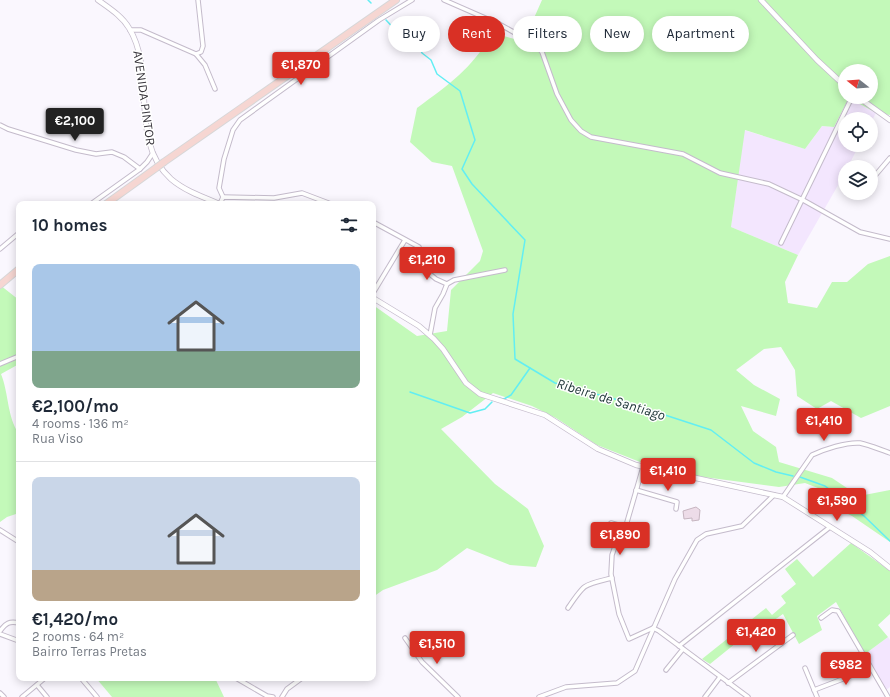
<!DOCTYPE html>
<html lang="en">
<head>
<meta charset="utf-8">
<style>
	body { margin:0; font-family:Karla,sans-serif; background:#f6f6f7; color:#1f2937; height:100vh; display:flex; flex-direction:column; font-size:15px; white-space:nowrap }
	* { box-sizing:border-box; margin:0 }
	p { font-size:13px; color:#747a83 }
	.icon { flex:none; width:22px; height:22px; fill:none; stroke:currentColor; stroke-width:2; stroke-linecap:round; stroke-linejoin:round }
	.map { position:relative; flex:1; overflow:hidden }
	.sheet { position:absolute; left:16px; top:201px; width:360px; height:480px; display:flex; flex-direction:column; background:#fff; border-radius:8px; box-shadow:0 2px 10px #0003 }
	.sheet>* { flex:none }
	.guide { position:absolute; left:388px; top:16px; width:380px; height:36px; display:flex; gap:8px }
	.needle { width:26px; rotate:287deg }
	.tools { position:absolute; left:838px; top:64px; display:grid; gap:8px }
	.tools a { display:grid; place-items:center; width:40px; height:40px; border-radius:50%; background:#fff; box-shadow:0 2px 10px #0003; font-size:20px }
	.price { position:absolute; translate:-50% -34px; padding:0 9px; border-radius:4px; background:#d93025; color:#fff; font-size:13px; line-height:26px; filter:drop-shadow(0 1px 2px #0008) }
	.price::after { content:''; position:absolute; left:50%; top:24px; width:12px; height:9px; margin-left:-6px; background:inherit; clip-path:polygon(0 0,100% 0,50% 100%) }
	.price.current { background:#222; color:#fff }
	ul { padding:0; list-style:none }
	li { display:grid; align-content:center; gap:8px; height:212px; padding:0 16px }
	li+li { border-top:1px solid #e0e1e3 }
	li span { display:grid; place-items:center; height:124px; border-radius:8px; color:#555 }
	li>.icon { margin-inline-start:auto }
	span .icon { width:72px; height:72px; fill:#fffc; stroke-width:1 }
	li b { font-size:17px }
	h2 { display:flex; justify-content:space-between; align-items:center; height:48px; padding:0 16px; font-size:17px }
	.chip { padding:0 14px; border-radius:18px; background:#fff; box-shadow:0 2px 10px #0003; font-size:14px; line-height:36px }
	.chip.current { background:#d93025; color:#fff }
	.map>svg:first-child { display:block }
	.built { fill:#f3e6fe }
	.green { fill:#c3f9b9; fill-rule:evenodd }
	.lines { fill:none; stroke-linecap:round; stroke-linejoin:round }
	.stream { stroke:#62eef3; stroke-width:1.5 }
	.building { fill:#eddce8; stroke:#c6b5c0 }
	.minor-casing { stroke:#c4bbcb; stroke-width:5.5 }
	.tertiary-casing { stroke:#c4bbcb; stroke-width:6 }
	.trunk-casing { stroke:#d7d7d8; stroke-width:8 }
	.minor { stroke:#fff; stroke-width:3.5 }
	.tertiary { stroke:#fff; stroke-width:4.5 }
	.trunk { stroke:#f6d6d2; stroke-width:6 }
	.trunk-bridge-casing { stroke:#d7d7d8; stroke-width:8; stroke-linecap:butt }
	.trunk-bridge { stroke:#f6d6d2; stroke-width:6 }
	.labels { text-anchor:middle; stroke-width:3; stroke-linejoin:round; paint-order:stroke }
	.street-label { font-size:13px; fill:#39363d; stroke:#fff }
	.water-label { font-size:14px; font-style:italic; fill:#203839; stroke:#fff }
</style>
</head>
<body>
<div class="map">
<svg width="890" height="697" viewBox="0 0 890 697">
	<rect width="100%" height="100%" fill="#faf7fe"/>
	<g class="built">
		<path d="M849,98L876,113L871,122V119H845V145H859L848,167H845V173L798,255L731,227L744,130L805,149L822,126L834,127Z"/>
		<path d="M888,637L890,640V687L886,690L865,654Z"/>
	</g>
	<g class="green">
		<path d="M542,0H890V115L876,113L849,98L834,127L822,126L805,149L745,130L731,227L798,255L785,282L788,303L817,308L832,282H847L868,264L890,256V406L861,418L831,401L817,409L797,396L795,370L781,347L764,349L736,370L754,385L780,399L776,416L741,406L753,431L776,447L779,462L832,478L859,496L890,490V542L852,516L838,509L823,490L805,483L779,487L696,476L653,464L640,462L597,445L556,418L532,406L493,393L462,417L441,429L495,484L528,509L544,546L536,567L510,565L467,548L437,570L383,590L373,597V305L417,336L447,331L451,290L480,261L483,251L452,166L432,162L410,142L417,108C451,83 470,70 493,33L518,40L534,18ZM845,71H871V97H845Z"/>
		<path d="M0,285L19,300V364L1,374C9,394 7,417 19,434V513L7,517L0,522Z"/>
		<path d="M851,543L890,571V614L878,625L888,637L865,654L836,602L817,616L822,630L799,644L783,614L770,623L766,619L710,664L702,659L766,608L772,615L786,603L781,596L796,584L785,569L797,559L813,577Z"/>
		<path d="M96,678H215L224,697H112Z"/>
	</g>
	<g class="lines">
		<g class="stream">
			<path d="M368,0L371,3"/>
			<path d="M386,20L400,35L408,33L415,37L422,53L431,60L437,74L460,91L475,140L462,169L472,184L525,240L513,314L515,359L555,383L622,401L711,430L754,463L776,472L793,476"/>
			<path d="M410,392L470,413L485,409L492,402"/>
			<path d="M498,398L504,399L511,395L530,368"/>
			<path d="M800,477L825,486L864,516L890,541"/>
		</g>
	</g>
	<path class="building" d="M696,507L700,510L699,520L692,521V518L684,519L683,511Z"/>
	<g class="lines">
		<defs>
			<g id="minor">
				<path d="M444,0L499,24L535,44L542,52L557,94L571,120L581,131L591,137L683,154L720,173L769,184L803,200L860,232L890,239"/>
				<path d="M130,30H141L196,54L201,52L203,46L198,0"/>
				<path d="M196,54L205,65L215,89"/>
				<path d="M0,125L8,129L76,150L96,154L112,152L124,157L140,169"/>
				<path d="M873,178L890,158"/>
				<path d="M223,197L219,188L224,159L233,130L240,120L379,20L412,0"/>
				<path d="M91,204L140,169L147,162L153,153"/>
				<path d="M220,204L223,197L274,198L302,193L331,204"/>
				<path d="M373,222L419,247L416,263L436,279L447,284"/>
				<path d="M781,243L852,97"/>
				<path d="M0,249L19,233"/>
				<path d="M373,293L405,240"/>
				<path d="M430,335L435,308L443,294L447,284L454,280L505,270"/>
				<path d="M0,364L19,356"/>
				<path d="M643,467L625,529L619,535L612,555L611,574L619,614L629,639L653,628"/>
				<path d="M636,490L677,502L676,509"/>
				<path d="M783,497L812,455C825,449 846,442 860,443C870,445 881,450 890,453"/>
				<path d="M606,528L611,523L625,527"/>
				<path d="M0,530L19,542"/>
				<path d="M568,608C585,583 583,585 612,578"/>
				<path d="M821,618L832,610L838,611L888,697"/>
				<path d="M653,628L659,631L748,697"/>
				<path d="M0,631C6,623 9,621 19,623"/>
				<path d="M0,634L19,641"/>
				<path d="M405,638L422,662L458,697"/>
				<path d="M679,646L830,527"/>
				<path d="M805,668L817,697"/>
				<path d="M666,670L683,649"/>
				<path d="M81,678L97,697"/>
				<path d="M236,678L267,696L273,697"/>
				<path d="M728,683L793,635"/>
				<path d="M37,685L47,697"/>
				<path d="M814,690L848,677L869,665"/>
				<path d="M0,693L4,697"/>
				<path d="M22,697L45,678"/>
				<path d="M282,697L287,689L302,678"/>
				<path d="M539,697L566,687L617,683L635,671L675,579L697,540L706,534L742,526L774,495"/>
				<path d="M705,697L720,677"/>
			</g>
			<g id="tertiary">
				<path d="M98,0C109,8 122,16 129,28C157,73 128,141 171,179C185,191 203,197 220,204"/>
				<path d="M761,0L817,60L845,86"/>
				<path d="M858,97L890,120"/>
				<path d="M373,298L419,326L434,339L443,349L466,383L480,394L545,415L598,449L636,465L783,497L870,552L890,568"/>
			</g>
			<g id="trunk">
				<path d="M164,162L396,0"/>
				<path d="M106,204L156,168"/>
				<path d="M0,285L19,269"/>
			</g>
		</defs>
		<use href="#minor" class="minor-casing"/>
		<use href="#tertiary" class="tertiary-casing"/>
		<use href="#trunk" class="trunk-casing"/>
		<use href="#minor" class="minor"/>
		<use href="#tertiary" class="tertiary"/>
		<use href="#trunk" class="trunk"/>
		<defs>
			<path id="trunk-bridge" d="M156,168L164,162"/>
		</defs>
		<use href="#trunk-bridge" class="trunk-bridge-casing"/>
		<use href="#trunk-bridge" class="trunk-bridge"/>
	</g>
	<g class="labels">
		<g class="street-label">
			<text transform="translate(145 98) rotate(82)" y="5">AVENIDA PINTOR</text>
		</g>
		<g class="water-label">
			<text transform="translate(611 399) rotate(17)" y="5">Ribeira de Santiago</text>
		</g>
	</g>
</svg>
<div class="tools">
<a><svg class="needle" viewBox="-14 -14 28 28"><path d="M0-13l5 13h-10z" fill="#e53935"/><path d="M0 13l5-13h-10z" fill="#747a83"/></svg></a>
<a><svg class="icon" aria-label="locate" viewBox="0 0 24 24"><circle cx="12" cy="12" r="6"/><path d="M12 2v4M12 18v4M2 12h4M18 12h4"/></svg></a>
<a><svg class="icon" aria-label="layers" viewBox="0 0 24 24"><path d="M12 4l9 5-9 5-9-5zM3 14l9 5 9-5"/></svg></a>
</div>
<b class="price" style="left:301px;top:86px">€1,870</b>
<b class="price current" style="left:75px;top:142px">€2,100</b>
<b class="price" style="left:427px;top:281px">€1,210</b>
<b class="price" style="left:824px;top:442px">€1,410</b>
<b class="price" style="left:668px;top:492px">€1,410</b>
<b class="price" style="left:837px;top:522px">€1,590</b>
<b class="price" style="left:620px;top:556px">€1,890</b>
<b class="price" style="left:756px;top:653px">€1,420</b>
<b class="price" style="left:437px;top:665px">€1,510</b>
<b class="price" style="left:846px;top:686px">€982</b>
<div class="guide">
<a class="chip">Buy</a>
<a class="chip current">Rent</a>
<a class="chip">Filters</a>
<a class="chip">New</a>
<a class="chip">Apartment</a>
</div>
<section class="sheet">
<h2>10 homes<svg class="icon" aria-label="filters" viewBox="0 0 24 24"><path d="M4 7h16M4 17h16"/><circle cx="9" cy="7" r="2"/><circle cx="15" cy="17" r="2"/></svg></h2>
<ul>
<li><span style="background:linear-gradient(#a9c7e8 70%,#7fa58c 0)"><svg class="icon" aria-label="home" viewBox="0 0 24 24"><path d="M3 11l9-7 9 7M6 9v11h12V9"/></svg></span><div><b>€2,100/mo</b><p>4 rooms · 136 m²</p><p>Rua Viso</p></div></li>
<li><span style="background:linear-gradient(#c9d6e8 75%,#b9a48a 0)"><svg class="icon" aria-label="home" viewBox="0 0 24 24"><path d="M3 11l9-7 9 7M6 9v11h12V9"/></svg></span><div><b>€1,420/mo</b><p>2 rooms · 64 m²</p><p>Bairro Terras Pretas</p></div></li>
</ul>
</section>
</div>
</body>
</html>
